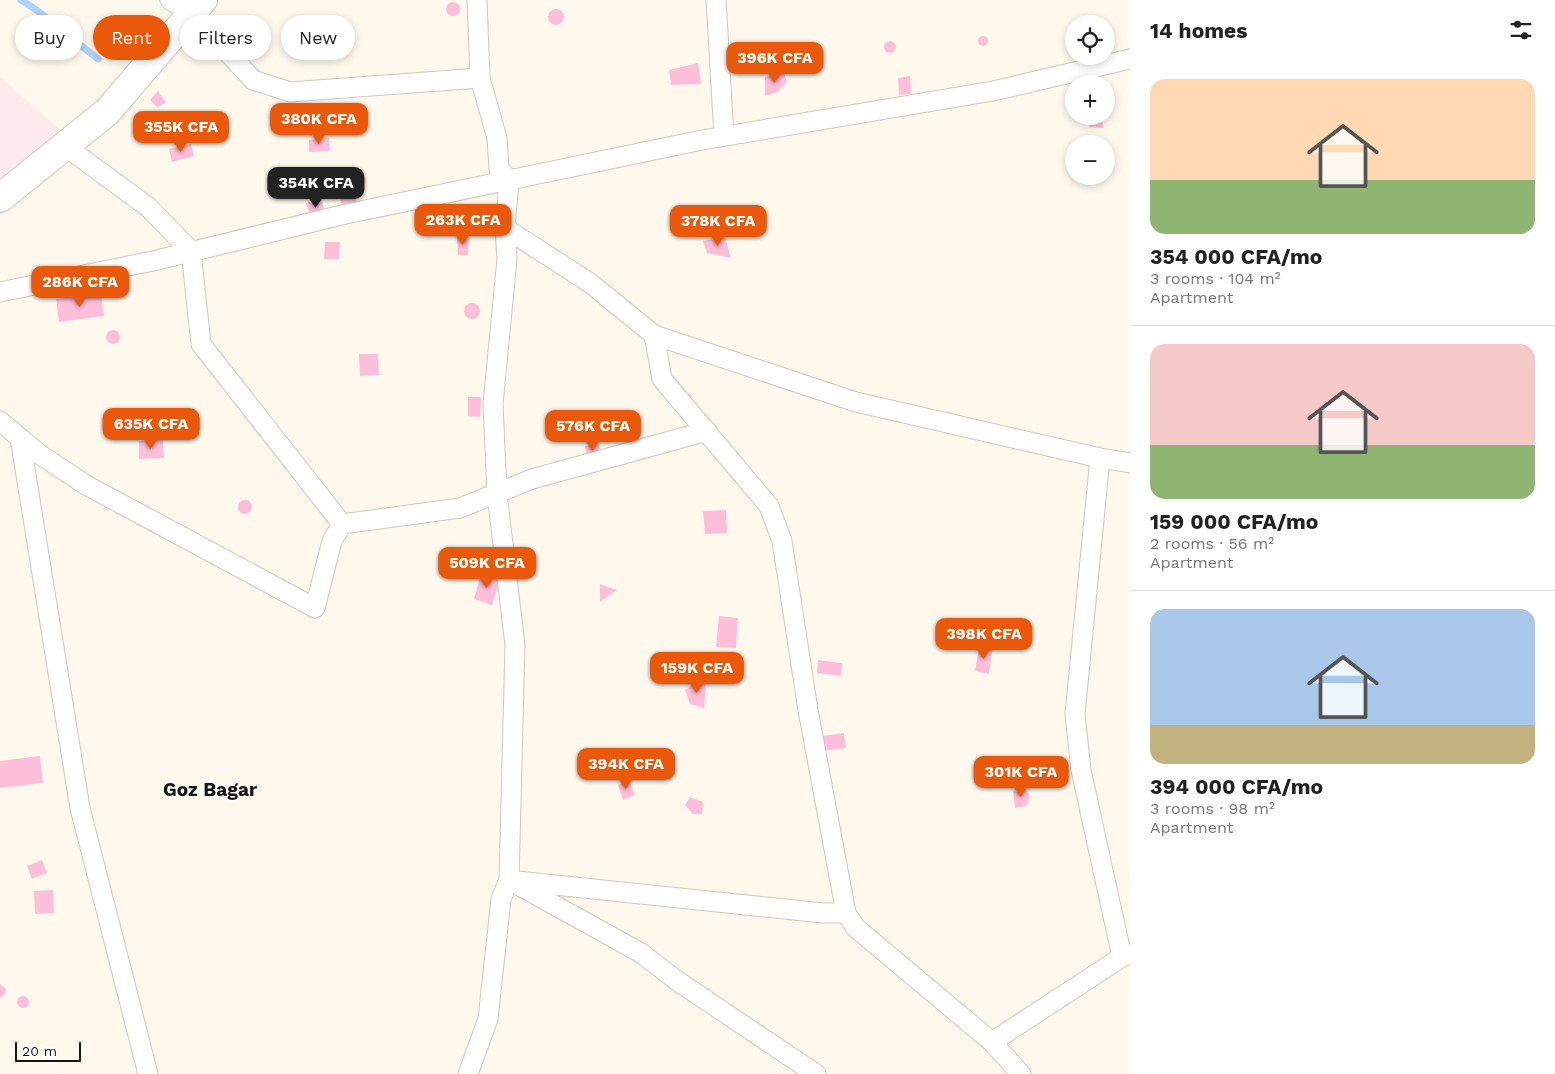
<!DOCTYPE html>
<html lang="en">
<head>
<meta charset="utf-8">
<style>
	body { margin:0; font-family:"Work Sans",sans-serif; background:#f2f2f2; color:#222; height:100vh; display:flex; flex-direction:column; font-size:19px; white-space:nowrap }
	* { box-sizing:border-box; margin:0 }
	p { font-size:16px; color:#767676 }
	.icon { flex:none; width:28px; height:28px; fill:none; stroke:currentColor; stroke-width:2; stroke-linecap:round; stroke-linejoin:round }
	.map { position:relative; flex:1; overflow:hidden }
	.side { display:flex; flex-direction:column; background:#fff; width:425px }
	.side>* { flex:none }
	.guide { position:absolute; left:15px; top:15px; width:475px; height:45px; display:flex; gap:10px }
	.fabs { position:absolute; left:1065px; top:15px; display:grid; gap:10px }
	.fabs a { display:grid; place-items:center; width:50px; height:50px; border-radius:50%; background:#fff; box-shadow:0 2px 8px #0003; font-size:25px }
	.scale { position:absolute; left:15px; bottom:12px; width:66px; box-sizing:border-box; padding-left:5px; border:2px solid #171511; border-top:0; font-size:14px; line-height:18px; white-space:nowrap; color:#171511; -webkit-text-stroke:4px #fff; paint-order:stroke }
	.price { position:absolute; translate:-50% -42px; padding:0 11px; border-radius:10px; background:#ea580c; color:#fff; font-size:16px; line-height:32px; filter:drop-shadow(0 1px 2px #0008) }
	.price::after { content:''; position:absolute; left:50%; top:30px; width:15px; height:11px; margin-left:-8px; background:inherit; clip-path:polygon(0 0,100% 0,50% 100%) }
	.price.on { background:#222; color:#fff }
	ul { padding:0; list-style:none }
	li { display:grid; align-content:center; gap:10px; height:265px; padding:0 20px }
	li+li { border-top:1px solid #e0e0e0 }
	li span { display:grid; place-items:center; height:155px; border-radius:15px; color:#555 }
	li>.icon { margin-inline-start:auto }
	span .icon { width:90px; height:90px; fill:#fffc; stroke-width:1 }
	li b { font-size:21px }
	h2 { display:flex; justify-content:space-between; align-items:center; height:60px; padding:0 20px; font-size:21px }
	.tag { padding:0 18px; border-radius:22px; background:#fff; box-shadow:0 2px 8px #0003; font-size:18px; line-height:45px }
	.tag.on { background:#ea580c; color:#fff }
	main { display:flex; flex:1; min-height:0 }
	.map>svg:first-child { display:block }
	.commercial { fill:#fee9ed }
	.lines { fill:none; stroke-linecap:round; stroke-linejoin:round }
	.stream { stroke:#b0d2f7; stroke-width:7 }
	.building { fill:#fdbed9 }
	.street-casing { stroke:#cec9be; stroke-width:21 }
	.secondary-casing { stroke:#cec9be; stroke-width:30 }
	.street { stroke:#fff; stroke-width:19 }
	.secondary { stroke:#fff; stroke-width:28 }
	.labels { text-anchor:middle; stroke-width:4; stroke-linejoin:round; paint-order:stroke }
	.quarter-label { font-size:19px; font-weight:bold; fill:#171511; stroke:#fff }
</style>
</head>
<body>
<main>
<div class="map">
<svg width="1130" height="1074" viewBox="0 0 1130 1074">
	<rect width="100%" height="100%" fill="#fef8ed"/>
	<path class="commercial" d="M0,77L61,131L0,181Z"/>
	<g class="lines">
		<path class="stream" d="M21,0L35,9L98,59"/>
	</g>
	<g class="building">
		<circle cx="453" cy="9" r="7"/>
		<circle cx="556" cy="17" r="8"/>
		<circle cx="983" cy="41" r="5"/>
		<circle cx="890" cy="47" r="6"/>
		<path d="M698,63L701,84L671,85L669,70Z"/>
		<path d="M784,73L787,82L777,92L765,96V77Z"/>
		<path d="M910,76L911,94L899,95L898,78Z"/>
		<path d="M158,91L166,103L157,107L150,100Z"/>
		<path d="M1089,116H1102L1103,128L1089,127Z"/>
		<path d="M329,138L330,151L309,152V140Z"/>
		<path d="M191,144L194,156L172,162L169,149Z"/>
		<path d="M353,191L358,206L344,211L339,195Z"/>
		<path d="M321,198L326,215L311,219L306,203Z"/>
		<path d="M725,237L731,258L707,253L703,241Z"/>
		<path d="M457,238L469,239L468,255H458Z"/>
		<path d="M325,242H340L339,259H324Z"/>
		<path d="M101,294L104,316L59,322L56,299Z"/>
		<circle cx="472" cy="311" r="8"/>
		<circle cx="113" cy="337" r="7"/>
		<path d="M359,354H378L379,375L360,376Z"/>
		<path d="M468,397H481L480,417L468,416Z"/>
		<path d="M163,440L164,458L139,459V441Z"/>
		<path d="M599,444L601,457L587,459L585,446Z"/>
		<circle cx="245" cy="507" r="7"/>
		<path d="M726,510L727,533L705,534L703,511Z"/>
		<path d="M481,574L500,580L492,605L474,599Z"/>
		<path d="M600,584L617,590L600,602Z"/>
		<path d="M719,616L738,618L736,648L716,647Z"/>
		<path d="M993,646L989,674L975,671L979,649Z"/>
		<path d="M818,660L842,663L841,676L817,673Z"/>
		<path d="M704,678L706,688L704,708L690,704L685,690Z"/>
		<path d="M844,733L846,748L824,751L822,736Z"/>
		<path d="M40,756L43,783L0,788V761Z"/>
		<path d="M629,780L635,795L623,800L618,785Z"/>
		<path d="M1025,789L1030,795L1027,806L1015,808L1013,791Z"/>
		<path d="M690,797L703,802L702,814H693L685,805Z"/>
		<path d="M42,860L47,873L32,879L27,866Z"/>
		<path d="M53,890L54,913L35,914L34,891Z"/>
		<path d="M0,984L6,989L5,994L0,998Z"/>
		<circle cx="23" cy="1002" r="6"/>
	</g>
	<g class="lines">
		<defs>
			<g id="street">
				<path d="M170,0L192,13L253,80L290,92L480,78"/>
				<path d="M716,0L724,136"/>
				<path d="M65,146L148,207L191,251L201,344L342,524"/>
				<path d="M505,228L590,283L654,335L856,402L1100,458L1130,463"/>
				<path d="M0,292L153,261L346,214L702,140L993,91L1130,59"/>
				<path d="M654,335L662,379L769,506L782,541L808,710L846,913L856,928L992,1042L1021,1074"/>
				<path d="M0,421L39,454L86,485L315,608L332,541L342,524"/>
				<path d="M20,438L80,808L148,1074"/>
				<path d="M1100,458L1075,714L1081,770L1122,957"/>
				<path d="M342,524L460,508L532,479L707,431"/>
				<path d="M509,880L641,953L676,980L816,1074"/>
				<path d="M517,881L823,913H846"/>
				<path d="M992,1042L1122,957L1130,954"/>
				<path d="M468,1074L488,1019L501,899L509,880L515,645L497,494L493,404L507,259L505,228L509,180L499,169L497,138L480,78L477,0"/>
			</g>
			<path id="secondary" d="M0,198L107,112L203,0"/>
		</defs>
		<use href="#street" class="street-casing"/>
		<use href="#secondary" class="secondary-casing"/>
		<use href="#street" class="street"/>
		<use href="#secondary" class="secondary"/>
	</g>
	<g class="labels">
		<g class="quarter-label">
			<text x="210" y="796">Goz Bagar</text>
		</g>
	</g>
</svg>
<div class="fabs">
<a><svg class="icon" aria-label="locate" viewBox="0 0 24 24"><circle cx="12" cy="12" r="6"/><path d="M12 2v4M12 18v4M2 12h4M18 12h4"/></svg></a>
<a>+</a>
<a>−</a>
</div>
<div class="scale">20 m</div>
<b class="price" style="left:775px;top:84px">396K CFA</b>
<b class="price" style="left:319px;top:145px">380K CFA</b>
<b class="price" style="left:181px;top:153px">355K CFA</b>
<b class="price on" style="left:316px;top:209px">354K CFA</b>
<b class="price" style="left:463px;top:246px">263K CFA</b>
<b class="price" style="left:718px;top:247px">378K CFA</b>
<b class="price" style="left:80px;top:308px">286K CFA</b>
<b class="price" style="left:151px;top:450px">635K CFA</b>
<b class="price" style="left:593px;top:452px">576K CFA</b>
<b class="price" style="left:487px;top:589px">509K CFA</b>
<b class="price" style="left:984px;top:660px">398K CFA</b>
<b class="price" style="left:697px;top:694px">159K CFA</b>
<b class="price" style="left:626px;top:790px">394K CFA</b>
<b class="price" style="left:1021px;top:798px">301K CFA</b>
<div class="guide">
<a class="tag">Buy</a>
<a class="tag on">Rent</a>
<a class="tag">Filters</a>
<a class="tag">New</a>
</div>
</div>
<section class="side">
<h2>14 homes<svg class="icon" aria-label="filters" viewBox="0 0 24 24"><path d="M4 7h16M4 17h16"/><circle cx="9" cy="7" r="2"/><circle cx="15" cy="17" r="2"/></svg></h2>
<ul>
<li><span style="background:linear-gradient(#ffd9b3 65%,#8fb573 0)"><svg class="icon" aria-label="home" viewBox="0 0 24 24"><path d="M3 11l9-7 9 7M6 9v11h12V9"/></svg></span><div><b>354 000 CFA/mo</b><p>3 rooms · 104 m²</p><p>Apartment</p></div></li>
<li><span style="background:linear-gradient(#f6c9c9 65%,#8fb573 0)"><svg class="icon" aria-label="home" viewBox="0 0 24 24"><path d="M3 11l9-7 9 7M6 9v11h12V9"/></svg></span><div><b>159 000 CFA/mo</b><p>2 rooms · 56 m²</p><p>Apartment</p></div></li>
<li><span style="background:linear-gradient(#a9c7e8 75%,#c2b280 0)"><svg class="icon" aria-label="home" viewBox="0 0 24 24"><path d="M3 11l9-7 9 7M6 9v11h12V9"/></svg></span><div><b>394 000 CFA/mo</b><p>3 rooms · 98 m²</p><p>Apartment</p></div></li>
</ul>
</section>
</main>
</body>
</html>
